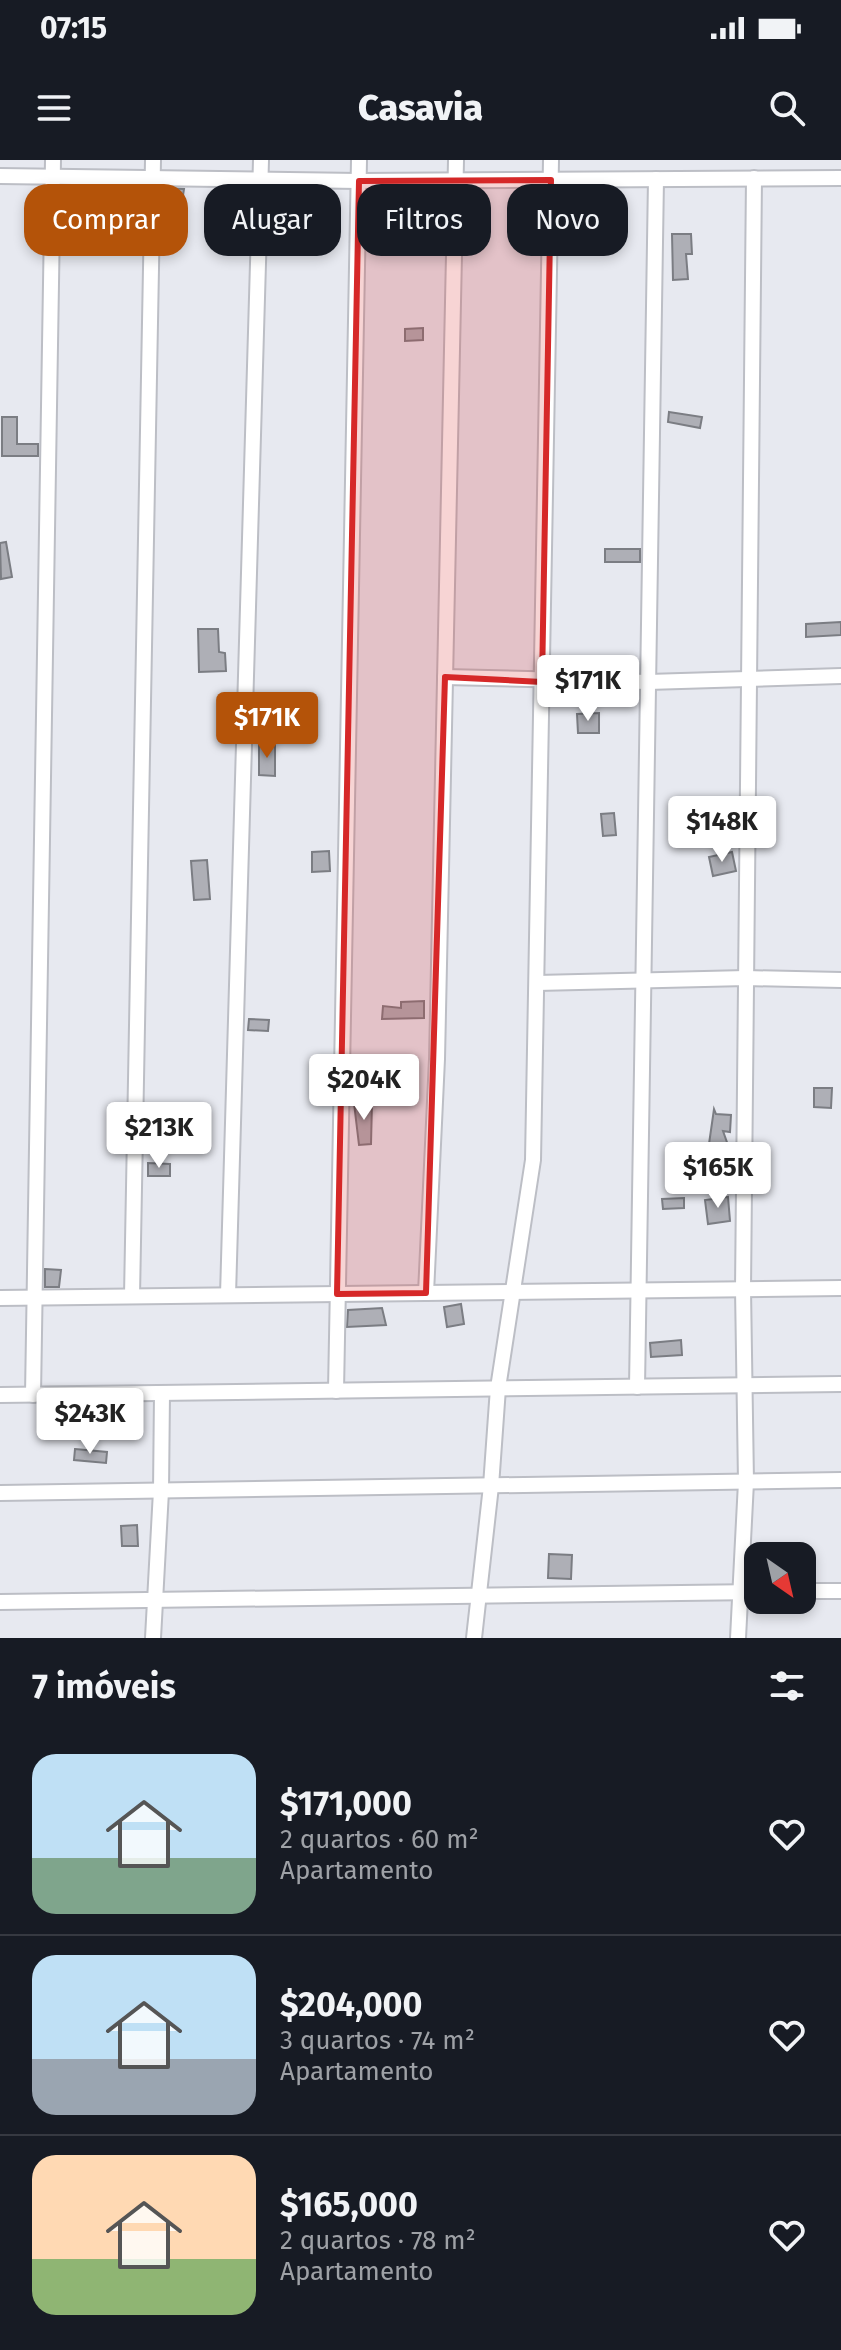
<!DOCTYPE html>
<html lang="pt">
<head>
<meta charset="utf-8">
<style>
	body { margin:0; font-family:"Fira Sans",sans-serif; background:#242831; color:#f1f3f6; height:100vh; display:flex; flex-direction:column; font-size:30px; white-space:nowrap }
	* { box-sizing:border-box; margin:0 }
	p { font-size:26px; color:#9ea1a6 }
	.icon { flex:none; width:44px; height:44px; fill:none; stroke:currentColor; stroke-width:2; stroke-linecap:round; stroke-linejoin:round }
	.map { position:relative; height:1478px; overflow:hidden }
	.side { display:flex; flex-direction:column; background:#171b24; flex:1 }
	.side>* { flex:none }
	.guide { position:absolute; left:24px; top:24px; width:794px; height:72px; display:flex; gap:16px }
	.needle { width:52px; rotate:146deg }
	.tools { position:absolute; left:744px; top:1382px; display:grid; gap:16px }
	.tools a { display:grid; place-items:center; width:72px; height:72px; border-radius:16px; background:#171b24; box-shadow:0 4px 12px #0003; font-size:40px }
	.price { position:absolute; translate:-50% -68px; padding:0 18px; border-radius:8px; background:#fff; color:#222; font-size:26px; line-height:52px; filter:drop-shadow(0 2px 4px #0008) }
	.price::after { content:''; position:absolute; left:50%; top:48px; width:24px; height:18px; margin-left:-12px; background:inherit; clip-path:polygon(0 0,100% 0,50% 100%) }
	.price.selected { background:#b45309; color:#fff }
	ul { padding:0; list-style:none }
	li { display:flex; align-items:center; gap:24px; height:200px; padding:0 32px }
	li+li { border-top:2px solid #363941 }
	li span { display:grid; place-items:center; flex:none; width:224px; height:160px; border-radius:24px; color:#555 }
	li>.icon { margin-inline-start:auto }
	span .icon { width:96px; height:96px; fill:#fffc; stroke-width:1 }
	li b { font-size:34px }
	h2 { display:flex; justify-content:space-between; align-items:center; height:96px; padding:0 32px; font-size:34px }
	.chip { padding:0 28px; border-radius:24px; background:#171b24; box-shadow:0 4px 12px #0003; font-size:28px; line-height:72px }
	.chip.selected { background:#b45309; color:#fff }
	.status { display:flex; justify-content:space-between; align-items:center; height:56px; padding:0 40px; background:#171b24; direction:ltr }
	.status svg { height:22px; fill:currentColor }
	header { display:flex; justify-content:space-between; align-items:center; height:104px; padding:0 32px; background:#171b24; font-size:36px; font-weight:800 }
	.map>svg:first-child { display:block }
	.building { fill:#aeafb6; stroke:#7b7d83; stroke-width:2 }
	.lines { fill:none; stroke-linecap:round; stroke-linejoin:round }
	.minor-casing { stroke:#bcbec5; stroke-width:18 }
	.minor { stroke:#fff; stroke-width:14 }
	.marked { fill:#d62828; fill-opacity:0.2; stroke:#d62828; stroke-width:6; stroke-linejoin:round }
</style>
</head>
<body>
<div class="status"><b>07:15</b><svg viewBox="0 0 49 12"><path d="M0 12V9h3v3zM5 12V6h3v6zM10 12V3h3v9zM15 12V0h3v12zM26 1h20v11H26zM47 4h2v5h-2z"/></svg></div>
<header><svg class="icon" aria-label="menu" viewBox="0 0 24 24"><path d="M4 6h16M4 12h16M4 18h16"/></svg>Casavia<svg class="icon" aria-label="search" viewBox="0 0 24 24"><circle cx="10" cy="10" r="6"/><path d="M15 15l6 6"/></svg></header>
<div class="map">
<svg width="841" height="1478" viewBox="0 0 841 1478">
	<rect width="100%" height="100%" fill="#e7e9f0"/>
	<g class="building">
		<path d="M164,28L184,29L182,42L163,40Z"/>
		<path d="M672,74H691L692,94H686L688,119L673,120Z"/>
		<path d="M423,168V180L405,181V169Z"/>
		<path d="M669,252L702,257L700,268L668,262Z"/>
		<path d="M2,257H17V284H38V296H2Z"/>
		<path d="M6,382L12,417L1,419L0,383Z"/>
		<rect x="605" y="389" width="35" height="13"/>
		<path d="M841,462V475L806,477V464Z"/>
		<path d="M198,469H218L219,492L225,493L226,511L199,512Z"/>
		<path d="M599,553V573H578L577,554Z"/>
		<path d="M259,585H275V616L259,615Z"/>
		<path d="M731,648L732,669L712,670L711,650Z"/>
		<path d="M614,653L616,675L603,676L601,654Z"/>
		<path d="M329,691L330,711L312,712V692Z"/>
		<path d="M732,692L736,711L713,716L709,697Z"/>
		<path d="M207,700L210,739L194,740L191,701Z"/>
		<path d="M424,841V858L382,859L383,846L401,848V842Z"/>
		<path d="M249,859L269,860L268,871L248,870Z"/>
		<path d="M814,928H832L831,948L814,947Z"/>
		<path d="M354,943H372L371,984L359,985Z"/>
		<path d="M714,949L716,954L731,955L730,972L723,971L729,988L713,994L709,984Z"/>
		<path d="M148,1003L170,1004V1016H148Z"/>
		<path d="M728,1037L730,1061L708,1064L705,1040Z"/>
		<path d="M684,1038V1048L663,1049L662,1039Z"/>
		<path d="M45,1109L61,1110L59,1127H45Z"/>
		<path d="M461,1144L464,1164L447,1167L444,1147Z"/>
		<path d="M382,1148L386,1165L347,1167L348,1150Z"/>
		<path d="M681,1180L682,1195L651,1197L650,1183Z"/>
		<path d="M75,1289L107,1292L106,1303L74,1300Z"/>
		<path d="M137,1365L138,1386H122L121,1366Z"/>
		<path d="M549,1394L572,1395L571,1419L548,1418Z"/>
	</g>
	<g class="lines">
		<defs>
			<g id="minor">
				<path d="M0,16L359,21L841,18"/>
				<path d="M445,517L648,522L841,516"/>
				<path d="M537,823L746,818L841,820"/>
				<path d="M426,1133L437,899L456,0"/>
				<path d="M228,1135L261,0"/>
				<path d="M132,1136L153,0"/>
				<path d="M0,1138L841,1128"/>
				<path d="M637,1227L656,19"/>
				<path d="M336,1231L359,0"/>
				<path d="M0,1235L841,1224"/>
				<path d="M33,1235L53,0"/>
				<path d="M0,1333L841,1320"/>
				<path d="M802,1431H841"/>
				<path d="M0,1442L758,1432"/>
				<path d="M153,1478L161,1331L162,1233"/>
				<path d="M474,1478L491,1326L498,1228L533,1000L551,0"/>
				<path d="M738,1478L746,1322L743,1129L754,18"/>
			</g>
		</defs>
		<use href="#minor" class="minor-casing"/>
		<use href="#minor" class="minor"/>
	</g>
	<path class="marked" d="M551,20L542,522L445,517L426,1133L337,1134L359,21Z"/>
</svg>
<div class="tools">
<a><svg class="needle" viewBox="-14 -14 28 28"><path d="M0-13l5 13h-10z" fill="#e53935"/><path d="M0 13l5-13h-10z" fill="#9ea1a6"/></svg></a>
</div>
<b class="price" style="left:588px;top:563px">$171K</b>
<b class="price selected" style="left:267px;top:600px">$171K</b>
<b class="price" style="left:722px;top:704px">$148K</b>
<b class="price" style="left:364px;top:962px">$204K</b>
<b class="price" style="left:159px;top:1010px">$213K</b>
<b class="price" style="left:718px;top:1050px">$165K</b>
<b class="price" style="left:90px;top:1296px">$243K</b>
<div class="guide">
<a class="chip selected">Comprar</a>
<a class="chip">Alugar</a>
<a class="chip">Filtros</a>
<a class="chip">Novo</a>
</div>
</div>
<section class="side">
<h2>7 imóveis<svg class="icon" aria-label="filters" viewBox="0 0 24 24"><path d="M4 7h16M4 17h16"/><circle cx="9" cy="7" r="2"/><circle cx="15" cy="17" r="2"/></svg></h2>
<ul>
<li><span style="background:linear-gradient(#bfe0f5 65%,#7fa58c 0)"><svg class="icon" aria-label="home" viewBox="0 0 24 24"><path d="M3 11l9-7 9 7M6 9v11h12V9"/></svg></span><div><b>$171,000</b><p>2 quartos · 60 m²</p><p>Apartamento</p></div><svg class="icon" aria-label="heart" viewBox="0 0 24 24"><path d="M12 20l-8-8c-3-5 5-10 8-4 3-6 11-1 8 4z"/></svg></li>
<li><span style="background:linear-gradient(#bfe0f5 65%,#9aa5b1 0)"><svg class="icon" aria-label="home" viewBox="0 0 24 24"><path d="M3 11l9-7 9 7M6 9v11h12V9"/></svg></span><div><b>$204,000</b><p>3 quartos · 74 m²</p><p>Apartamento</p></div><svg class="icon" aria-label="heart" viewBox="0 0 24 24"><path d="M12 20l-8-8c-3-5 5-10 8-4 3-6 11-1 8 4z"/></svg></li>
<li><span style="background:linear-gradient(#ffd9b3 65%,#8fb573 0)"><svg class="icon" aria-label="home" viewBox="0 0 24 24"><path d="M3 11l9-7 9 7M6 9v11h12V9"/></svg></span><div><b>$165,000</b><p>2 quartos · 78 m²</p><p>Apartamento</p></div><svg class="icon" aria-label="heart" viewBox="0 0 24 24"><path d="M12 20l-8-8c-3-5 5-10 8-4 3-6 11-1 8 4z"/></svg></li>
</ul>
</section>
</body>
</html>
